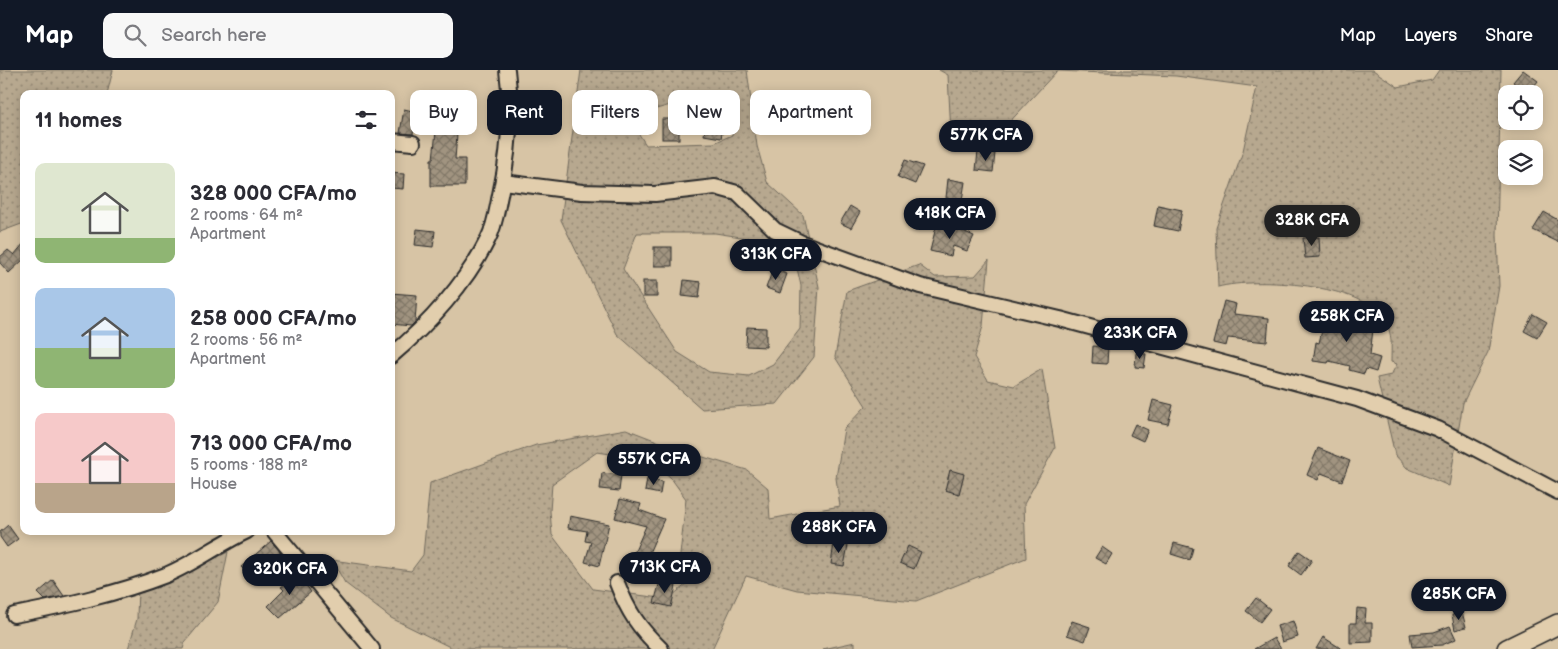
<!DOCTYPE html>
<html lang="en">
<head>
<meta charset="utf-8">
<style>
	body { margin:0; font-family:"Balsamiq Sans",sans-serif; background:#f7f7f7; color:#2b2b33; height:100vh; display:flex; flex-direction:column; font-size:19px; white-space:nowrap }
	* { box-sizing:border-box; margin:0 }
	p { font-size:16px; color:#7c7c81 }
	.icon { flex:none; width:28px; height:28px; fill:none; stroke:currentColor; stroke-width:2; stroke-linecap:round; stroke-linejoin:round }
	.map { position:relative; flex:1; overflow:hidden }
	.drawer { position:absolute; left:20px; top:20px; width:375px; height:445px; display:flex; flex-direction:column; background:#fff; border-radius:10px; box-shadow:0 2px 12px #0003 }
	.drawer>* { flex:none }
	.banner { position:absolute; left:410px; top:20px; width:475px; height:45px; display:flex; gap:10px }
	.controls { position:absolute; left:1498px; top:15px; display:grid; gap:10px }
	.controls a { display:grid; place-items:center; width:45px; height:45px; border-radius:10px; background:#fff; box-shadow:0 2px 12px #0003; font-size:25px }
	.price { position:absolute; translate:-50% -42px; padding:0 11px; border-radius:18px; background:#111827; color:#fff; font-size:16px; line-height:32px; filter:drop-shadow(0 1px 2px #0008) }
	.price::after { content:''; position:absolute; left:50%; top:30px; width:15px; height:11px; margin-left:-8px; background:inherit; clip-path:polygon(0 0,100% 0,50% 100%) }
	.price.active { background:#222; color:#fff }
	ul { padding:0; list-style:none }
	li { display:flex; align-items:center; gap:15px; height:125px; padding:0 15px }
	li span { display:grid; place-items:center; flex:none; width:140px; height:100px; border-radius:10px; color:#555 }
	li>.icon { margin-inline-start:auto }
	span .icon { width:60px; height:60px; fill:#fffc; stroke-width:1 }
	li b { font-size:21px }
	h2 { display:flex; justify-content:space-between; align-items:center; height:60px; padding:0 15px; font-size:21px }
	.tag { padding:0 18px; border-radius:10px; background:#fff; box-shadow:0 2px 12px #0003; font-size:18px; line-height:45px }
	.tag.active { background:#111827; color:#fff }
	header { display:flex; align-items:center; gap:30px; box-sizing:border-box; height:70px; padding:0 25px; background:#111827; color:#fff }
	header strong { font-size:24px }
	nav { display:flex; gap:28px; margin-inline-start:auto; font-size:18px }
	.search { width:350px; height:45px; background:#f7f7f7; display:flex; align-items:center; gap:12px; box-sizing:border-box; padding:0 18px; border-radius:10px; color:#7c7c81; font-size:19px }
	.map>svg:first-child { display:block }
	.grass { fill:url(#grass-dots); stroke:#716a5d; fill-rule:evenodd }
	.building { fill:url(#building-cross-hatch); stroke:#2b2b2b }
	.lines { fill:none; stroke-linecap:round; stroke-linejoin:round }
	.street-casing { stroke:#2b2b2b; stroke-width:18 }
	.secondary-casing { stroke:#2b2b2b; stroke-width:22 }
	.street { stroke:#e2cead; stroke-width:14 }
	.secondary { stroke:#e2cead; stroke-width:19 }
</style>
</head>
<body>
<header>
<strong>Map</strong>
<div class="search"><svg class="icon" aria-label="search" viewBox="0 0 24 24"><circle cx="10" cy="10" r="6"/><path d="M15 15l6 6"/></svg>Search here</div>
<nav><a>Map</a><a>Layers</a><a>Share</a></nav>
</header>
<div class="map">
<svg width="1558" height="579" viewBox="0 0 1558 579">
	<defs>
		<pattern id="grass-dots" width="8" height="8" patternUnits="userSpaceOnUse" patternTransform="scale(1.25)"><rect width="8" height="8" fill="#b7a88f"/><path d="M2 2h.1M6 6h.1" fill="none" stroke="#958975" stroke-width="1.8" stroke-linecap="round"/></pattern>
		<pattern id="building-cross-hatch" width="8" height="8" patternUnits="userSpaceOnUse" patternTransform="scale(1.25)"><rect width="8" height="8" fill="#a19480"/><path d="M0 0l8 8M0 8l8-8" fill="none" stroke="#837969"/></pattern>
	</defs>
	<rect width="100%" height="100%" fill="#d7c4a5"/>
	<filter id="ink" filterUnits="userSpaceOnUse"><feTurbulence type="fractalNoise" baseFrequency=".02" numOctaves="2"/><feDisplacementMap in="SourceGraphic" scale="10" xChannelSelector="R" yChannelSelector="G"/><feConvolveMatrix kernelMatrix="1 2 1 2 8 2 1 2 1" color-interpolation-filters="sRGB"/></filter>
	<g filter="url(#ink)">
		<g class="grass">
			<path d="M0,0H113L107,24H24V153L0,162Z"/>
			<path d="M581,0H747L757,76L767,112L803,145L819,217L814,287L777,334L702,339L617,264L561,150ZM692,31L712,32L732,38C738,49 737,55 732,65L714,73L646,75L628,47L674,34ZM637,163H715L754,169L795,189L801,216L800,259L773,294L749,306L709,302L677,282L623,199Z"/>
			<path d="M939,0H1373L1398,17L1432,10L1439,0H1501L1497,165L1499,216L1488,282L1463,333L1449,416L1407,398L1395,385L1377,308L1391,305L1397,294L1391,292C1391,277 1393,264 1385,251C1363,213 1256,207 1218,217L1216,158L1243,81L1257,17L1176,6L1057,1L990,73L951,64L948,5Z"/>
			<path d="M989,190L983,256L974,287L988,310L1014,316L1042,299L1055,378L1024,434L1026,488L916,531L797,520L746,506L712,579H454L391,548L345,513L332,490L411,501L423,485L430,413L536,375L626,359L683,381L747,400L768,418L770,449L840,436L836,408L844,359L866,336L835,287L847,221L919,195L935,207L975,206ZM597,382L651,390L671,408L686,429L680,485L688,513L668,529L593,519L552,465L550,441L552,414Z"/>
			<path d="M228,482L218,532L185,572L183,579H128L137,549L138,515L205,493Z"/>
			<path d="M855,572V579H823Z"/>
		</g>
		<g class="building">
			<path d="M1523,0L1538,11L1528,24L1513,12Z"/>
			<path d="M404,39L417,42L413,64L400,63Z"/>
			<path d="M708,44L725,48L721,68L704,65Z"/>
			<rect x="662" y="49" width="17" height="20"/>
			<path d="M447,51L458,52L455,89H465V116H431V89H433L437,52L447,54Z"/>
			<path d="M978,81L995,83L993,102L976,100Z"/>
			<path d="M905,90L923,96L915,114L898,107Z"/>
			<path d="M391,103L404,104L403,119L391,118Z"/>
			<path d="M948,109L965,112L962,130L946,128Z"/>
			<path d="M1158,135L1182,140L1178,161L1154,156Z"/>
			<path d="M850,136L860,142L851,158L840,153Z"/>
			<path d="M1544,142L1558,150V172L1533,160Z"/>
			<path d="M937,153L958,159L974,166L967,181L953,176L951,186L930,181Z"/>
			<path d="M417,159L435,161L433,177L415,175Z"/>
			<path d="M1319,167L1320,187L1305,188L1303,168Z"/>
			<path d="M24,173V189L9,203L0,193V187L8,180L14,185Z"/>
			<rect x="654" y="177" width="18" height="19"/>
			<path d="M773,199L787,204L780,223L766,218Z"/>
			<path d="M684,210L701,212L699,228L682,226Z"/>
			<rect x="643" y="211" width="14" height="16"/>
			<path d="M391,223L417,225L415,252L411,256L391,254Z"/>
			<path d="M1224,231L1236,234L1234,244L1269,248L1267,272L1228,268L1226,276L1213,273Z"/>
			<path d="M1326,243L1374,251L1370,285L1380,288L1376,302L1366,299L1364,304L1349,300L1350,296L1329,291L1328,293L1313,291L1316,272L1319,273Z"/>
			<path d="M1533,244L1547,252L1537,268L1524,261Z"/>
			<path d="M747,257L766,258V277L746,276Z"/>
			<path d="M1093,276L1108,277L1107,294L1092,293Z"/>
			<path d="M1136,283L1146,284L1144,298L1135,297Z"/>
			<path d="M1153,330L1173,335L1168,354L1148,350Z"/>
			<path d="M1135,354L1148,360L1143,371L1130,365Z"/>
			<path d="M1318,378L1350,391L1342,411L1321,403L1318,410L1307,405Z"/>
			<path d="M950,400L964,404L959,424L945,420Z"/>
			<path d="M602,403L621,405L619,421L600,419Z"/>
			<path d="M647,409L662,412L660,424L645,421Z"/>
			<path d="M620,429L641,434L639,440L664,449L645,492L648,493L641,512L624,506L646,456L615,448Z"/>
			<path d="M570,446L609,454L599,496L585,492L591,472L585,471L587,461L568,458Z"/>
			<path d="M8,455L18,469L7,477L0,467V462Z"/>
			<path d="M271,471L283,485L270,497L266,493L252,507L241,497Z"/>
			<path d="M834,473L848,475L844,496L831,494Z"/>
			<path d="M1174,473L1193,478L1190,490L1171,484Z"/>
			<path d="M908,476L921,482L914,499L900,493Z"/>
			<path d="M1102,477L1112,484L1106,494L1095,488Z"/>
			<path d="M1299,481L1312,490L1301,505L1289,496Z"/>
			<path d="M298,504L311,522L280,548L268,536L284,520L281,517Z"/>
			<path d="M53,510L64,526L45,530L38,523Z"/>
			<path d="M660,511L676,516L671,537L654,533Z"/>
			<path d="M1256,528L1270,539L1260,552L1246,541Z"/>
			<path d="M1357,538L1366,539L1365,553H1372V572L1350,573V553H1356Z"/>
			<path d="M1462,542L1466,557L1455,560L1452,545Z"/>
			<path d="M1072,551L1090,557L1085,571L1067,565Z"/>
			<path d="M1293,551L1298,567L1282,572L1277,556Z"/>
			<path d="M1450,556L1456,569L1442,575L1412,577L1410,564L1434,562Z"/>
			<path d="M1323,567L1342,579H1316Z"/>
			<path d="M1274,568L1281,579H1254Z"/>
		</g>
		<g class="lines">
			<defs>
				<g id="street">
					<path d="M391,71L413,73"/>
					<path d="M503,112L582,122L655,124L715,117L737,123L775,160L802,173L920,216L1060,249L1357,329L1438,359L1558,422"/>
					<path d="M391,286C428,255 467,212 488,169C495,156 497,139 500,125C509,83 513,43 507,0"/>
					<path d="M274,461L372,579"/>
					<path d="M617,513C628,542 639,558 661,579"/>
					<path d="M14,545C66,535 117,524 166,505C195,493 219,474 247,461"/>
				</g>
				<path id="secondary" d="M1507,579L1558,554"/>
			</defs>
			<use href="#street" class="street-casing"/>
			<use href="#secondary" class="secondary-casing"/>
			<use href="#street" class="street"/>
			<use href="#secondary" class="secondary"/>
		</g>
	</g>
</svg>
<div class="controls">
<a><svg class="icon" aria-label="locate" viewBox="0 0 24 24"><circle cx="12" cy="12" r="6"/><path d="M12 2v4M12 18v4M2 12h4M18 12h4"/></svg></a>
<a><svg class="icon" aria-label="layers" viewBox="0 0 24 24"><path d="M12 4l9 5-9 5-9-5zM3 14l9 5 9-5"/></svg></a>
</div>
<b class="price" style="left:986px;top:92px">577K CFA</b>
<b class="price" style="left:950px;top:170px">418K CFA</b>
<b class="price active" style="left:1312px;top:177px">328K CFA</b>
<b class="price" style="left:776px;top:211px">313K CFA</b>
<b class="price" style="left:1347px;top:273px">258K CFA</b>
<b class="price" style="left:1140px;top:290px">233K CFA</b>
<b class="price" style="left:654px;top:416px">557K CFA</b>
<b class="price" style="left:839px;top:484px">288K CFA</b>
<b class="price" style="left:665px;top:524px">713K CFA</b>
<b class="price" style="left:290px;top:526px">320K CFA</b>
<b class="price" style="left:1459px;top:551px">285K CFA</b>
<div class="banner">
<a class="tag">Buy</a>
<a class="tag active">Rent</a>
<a class="tag">Filters</a>
<a class="tag">New</a>
<a class="tag">Apartment</a>
</div>
<section class="drawer">
<h2>11 homes<svg class="icon" aria-label="filters" viewBox="0 0 24 24"><path d="M4 7h16M4 17h16"/><circle cx="9" cy="7" r="2"/><circle cx="15" cy="17" r="2"/></svg></h2>
<ul>
<li><span style="background:linear-gradient(#dfe7d0 75%,#8fb573 0)"><svg class="icon" aria-label="home" viewBox="0 0 24 24"><path d="M3 11l9-7 9 7M6 9v11h12V9"/></svg></span><div><b>328 000 CFA/mo</b><p>2 rooms · 64 m²</p><p>Apartment</p></div></li>
<li><span style="background:linear-gradient(#a9c7e8 60%,#8fb573 0)"><svg class="icon" aria-label="home" viewBox="0 0 24 24"><path d="M3 11l9-7 9 7M6 9v11h12V9"/></svg></span><div><b>258 000 CFA/mo</b><p>2 rooms · 56 m²</p><p>Apartment</p></div></li>
<li><span style="background:linear-gradient(#f6c9c9 70%,#b9a48a 0)"><svg class="icon" aria-label="home" viewBox="0 0 24 24"><path d="M3 11l9-7 9 7M6 9v11h12V9"/></svg></span><div><b>713 000 CFA/mo</b><p>5 rooms · 188 m²</p><p>House</p></div></li>
</ul>
</section>
</div>
</body>
</html>
